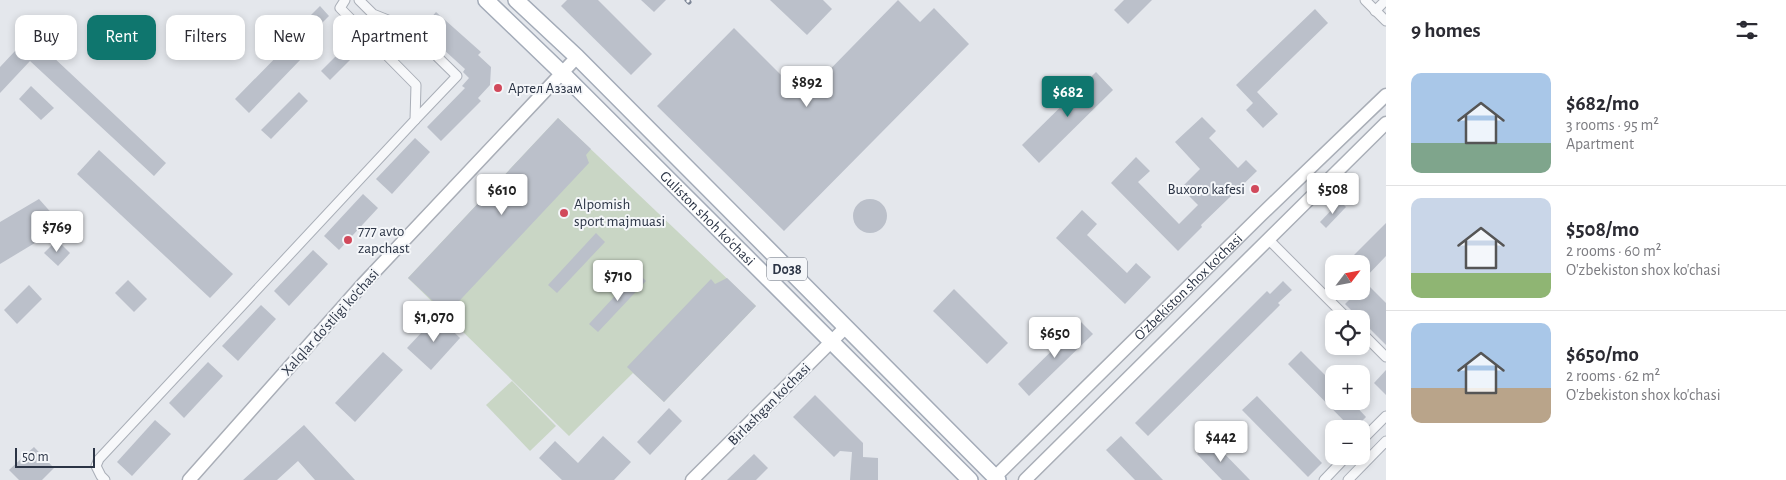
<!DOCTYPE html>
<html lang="en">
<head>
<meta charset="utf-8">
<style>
	body { margin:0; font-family:"Alegreya Sans",sans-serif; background:#f7f7f7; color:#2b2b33; height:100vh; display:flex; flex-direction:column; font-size:19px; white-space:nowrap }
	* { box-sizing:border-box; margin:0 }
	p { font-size:16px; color:#7c7c81 }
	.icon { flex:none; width:28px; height:28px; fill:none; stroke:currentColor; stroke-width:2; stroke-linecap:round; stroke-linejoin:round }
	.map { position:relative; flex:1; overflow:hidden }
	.sheet { display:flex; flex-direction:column; background:#fff; width:400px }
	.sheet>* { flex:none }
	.hud { position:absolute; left:15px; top:15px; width:475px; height:45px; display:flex; gap:10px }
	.needle { width:32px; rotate:58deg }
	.tools { position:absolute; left:1325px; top:255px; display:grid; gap:10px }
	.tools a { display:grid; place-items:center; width:45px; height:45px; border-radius:10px; background:#fff; box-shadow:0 2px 8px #0003; font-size:25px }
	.scale { position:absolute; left:15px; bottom:12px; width:80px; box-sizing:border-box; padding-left:5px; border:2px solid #2b3445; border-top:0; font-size:14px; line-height:18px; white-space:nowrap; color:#2b3445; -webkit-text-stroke:4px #f4f6f9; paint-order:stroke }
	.price { position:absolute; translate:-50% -42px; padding:0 11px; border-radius:5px; background:#fff; color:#222; font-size:16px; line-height:32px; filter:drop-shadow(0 1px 2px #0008) }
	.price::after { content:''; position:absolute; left:50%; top:30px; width:15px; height:11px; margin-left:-8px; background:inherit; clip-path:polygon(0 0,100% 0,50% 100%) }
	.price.on { background:#0f766e; color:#fff }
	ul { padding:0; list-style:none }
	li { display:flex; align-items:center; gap:15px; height:125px; padding:0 25px }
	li+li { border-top:1px solid #e1e1e2 }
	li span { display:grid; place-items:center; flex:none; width:140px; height:100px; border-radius:10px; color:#555 }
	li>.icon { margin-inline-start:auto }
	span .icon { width:60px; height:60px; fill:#fffc; stroke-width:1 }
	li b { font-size:21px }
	h2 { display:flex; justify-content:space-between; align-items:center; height:60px; padding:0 25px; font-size:21px }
	.pill { padding:0 18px; border-radius:10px; background:#fff; box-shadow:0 2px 8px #0003; font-size:18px; line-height:45px }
	.pill.on { background:#0f766e; color:#fff }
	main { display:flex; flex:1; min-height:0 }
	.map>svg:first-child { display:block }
	.green { fill:#c9d6c5 }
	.building { fill:#bbc0ca }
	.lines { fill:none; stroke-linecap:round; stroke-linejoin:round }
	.street-casing { stroke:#a9aeb7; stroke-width:11 }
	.secondary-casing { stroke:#a9aeb7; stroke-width:15 }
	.primary-casing { stroke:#a3abb8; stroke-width:18 }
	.street { stroke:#f7f8fa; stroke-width:9 }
	.secondary { stroke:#fff; stroke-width:12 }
	.primary { stroke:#fff; stroke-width:15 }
	.rail-casing { stroke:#7d8696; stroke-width:5 }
	.rail { stroke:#f4f6f9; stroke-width:3; stroke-dasharray:9; stroke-linecap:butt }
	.poi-dot { fill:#d1495b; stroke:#f4f6f9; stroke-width:2 }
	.labels { text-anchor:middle; stroke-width:4; stroke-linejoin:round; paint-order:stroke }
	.shield { fill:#f4f6f9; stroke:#676e7b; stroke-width:1 }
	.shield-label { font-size:14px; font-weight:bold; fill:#2b3445 }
	.poi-label { font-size:15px; fill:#2b3445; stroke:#f4f6f9; text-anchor:start }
	.street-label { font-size:15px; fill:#2b3445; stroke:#f4f6f9 }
</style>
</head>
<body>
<main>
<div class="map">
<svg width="1386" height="480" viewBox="0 0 1386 480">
	<rect width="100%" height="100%" fill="#e4e7ec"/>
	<g class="green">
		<path d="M558,118L756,306L664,402L633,373L569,436L408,278Z"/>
		<path d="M512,381L556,426L530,451L486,405Z"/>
	</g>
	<g class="building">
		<path d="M567,0H598L652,54L631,75L561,6Z"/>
		<path d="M641,0H666L654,12Z"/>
		<path d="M770,0H823L832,9L807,35Z"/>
		<path d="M898,0L920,22L934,8L969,44L784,231L657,106L734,28L803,97Z"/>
		<path d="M1124,0H1152L1128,24L1114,10Z"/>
		<path d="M320,6L329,16L294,51L302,58L249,113L235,99L289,44L285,41Z"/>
		<path d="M1315,9L1328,23L1257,92L1278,114L1263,128L1246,110L1253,103L1236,85Z"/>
		<path d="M436,12L481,52L478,55L491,67L490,85L478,98L481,101L441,141L427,127L465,88L462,86L469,78L463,72L465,69L421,29Z"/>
		<path d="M31,34L54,54L52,56L166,163L154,176L30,61L0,93V67Z"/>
		<path d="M355,37L364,46L330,80L321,71Z"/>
		<path d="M1096,72L1113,90L1039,163L1022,145Z"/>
		<path d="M31,86L54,108L41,120L19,99Z"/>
		<path d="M299,92L308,101L271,139L261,130Z"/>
		<path d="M1202,117L1216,131L1209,138L1238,168L1246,160L1257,171L1201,225L1202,227L1178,251L1111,183L1136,157L1150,171L1138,182L1179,224L1198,205L1181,188L1200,169L1175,142Z"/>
		<path d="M558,118L591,149L586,155L589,163L447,314L408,278Z"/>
		<path d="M415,138L430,152L392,194L376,179Z"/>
		<path d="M99,150L233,274L210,298L77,174Z"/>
		<path d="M363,194L378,208L339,250L324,236Z"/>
		<circle cx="870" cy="216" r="17"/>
		<path d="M39,199L63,226L0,264V222Z"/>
		<path d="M1340,201L1346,207L1326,228L1320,222Z"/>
		<path d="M1082,210L1097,224L1087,235L1127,273L1136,263L1151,277L1125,304L1056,238Z"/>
		<path d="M1386,223V256L1363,280L1386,303V345L1345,304L1358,291H1361V264H1345Z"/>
		<path d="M596,233L605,242L557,293L548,285Z"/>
		<path d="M57,240L70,253L58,266L44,253Z"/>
		<path d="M313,250L328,264L289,306L274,291Z"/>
		<path d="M637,272L646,281L598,332L589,324Z"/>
		<path d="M727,278L756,306L664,402L627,367L711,279L715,284Z"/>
		<path d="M128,280L147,299L134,312L115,293Z"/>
		<path d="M1283,281L1292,290L1278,303L1280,305L1148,436L1135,423L1267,291L1270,294Z"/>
		<path d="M29,285L42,299L17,324L4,310Z"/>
		<path d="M954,289L1008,343L987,364L933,311Z"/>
		<path d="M261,305L276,319L238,361L222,346Z"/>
		<path d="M437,316L460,338L431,370L407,348Z"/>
		<path d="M1081,322L1093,334L1029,396L1018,384Z"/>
		<path d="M1301,351L1334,384V401H1351L1366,417L1354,429H1352L1288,364Z"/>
		<path d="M383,352L403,370L355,422L335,403Z"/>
		<path d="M208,362L223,376L184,418L169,403Z"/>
		<path d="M1386,370V395L1374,383Z"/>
		<path d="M815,395L863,443V457L878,458V480H850L852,452L840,451L834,457L793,417Z"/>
		<path d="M1257,396L1322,463L1308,477L1242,410Z"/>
		<path d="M669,408L682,421L650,455L637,442Z"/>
		<path d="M155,420L171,434L132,476L117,462Z"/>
		<path d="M304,425L355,480H315L298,461L277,480H243Z"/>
		<path d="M603,436L631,462L614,480H562L539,458L555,441L578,463Z"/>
		<path d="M1121,436L1163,480H1135L1106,450Z"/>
		<path d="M1211,440L1250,480H1222L1197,454Z"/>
		<path d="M34,447L54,468L42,480H19L9,470Z"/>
		<path d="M754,454L768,468L756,480H727Z"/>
	</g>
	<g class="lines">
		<defs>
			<g id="street">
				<path d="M359,0L373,14L408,28L457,76L415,120"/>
				<path d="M1365,0L1386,21"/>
				<path d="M1375,11L1386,0"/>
				<path d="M1269,240L1348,319"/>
				<path d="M1361,332L1386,357"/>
				<path d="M1361,441L1386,416"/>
				<path d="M105,480L101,476L96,466L99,459L415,120L416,85L340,8L345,0"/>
				<path d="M1324,480L1347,456"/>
				<path d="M1348,480L1386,441"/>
			</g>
			<g id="secondary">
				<path id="s1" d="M995,477L1261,215L1386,95"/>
				<path d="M189,480L363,284L577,57"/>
				<path d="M692,480L845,328"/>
				<path d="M1025,480L1386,123"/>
			</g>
			<g id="primary">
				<path id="s2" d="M486,0L562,73L970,480"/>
				<path d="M516,0L577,57L998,480"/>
			</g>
		</defs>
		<use href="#street" class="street-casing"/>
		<use href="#secondary" class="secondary-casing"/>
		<use href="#primary" class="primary-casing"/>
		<use href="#street" class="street"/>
		<use href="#secondary" class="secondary"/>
		<use href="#primary" class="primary"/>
		<defs>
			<path id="rail" d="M687,0L689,2"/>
		</defs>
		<use href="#rail" class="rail-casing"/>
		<use href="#rail" class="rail"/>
	</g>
	<g class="poi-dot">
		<circle cx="498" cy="88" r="5"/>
		<circle cx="1255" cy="189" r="5"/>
		<circle cx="564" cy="213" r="5"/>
		<circle cx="348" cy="240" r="5"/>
	</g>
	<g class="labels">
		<rect class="shield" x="767" y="257.5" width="40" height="23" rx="4"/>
		<g class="shield-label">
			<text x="787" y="274">D038</text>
		</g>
		<g class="poi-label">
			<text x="508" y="93">Артел Аззам</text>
			<text x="1245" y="194" text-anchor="end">Buxoro kafesi</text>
			<text x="574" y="209">Alpomish<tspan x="574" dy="17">sport majmuasi</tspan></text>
			<text x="358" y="236">777 avto<tspan x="358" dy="17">zapchast</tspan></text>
		</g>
		<g class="street-label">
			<text dy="5" stroke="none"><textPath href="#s2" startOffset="311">Guliston shoh ko'chasi</textPath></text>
			<text dy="5" stroke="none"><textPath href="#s1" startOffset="271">O'zbekiston shox ko'chasi</textPath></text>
			<text transform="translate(330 322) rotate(-48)" y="5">Xalqlar do'stligi ko'chasi</text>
			<text transform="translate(769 404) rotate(-45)" y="5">Birlashgan ko'chasi</text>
		</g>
	</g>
</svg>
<div class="tools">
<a><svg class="needle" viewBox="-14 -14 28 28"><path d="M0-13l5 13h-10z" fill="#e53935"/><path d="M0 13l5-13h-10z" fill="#7c7c81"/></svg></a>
<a><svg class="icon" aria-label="locate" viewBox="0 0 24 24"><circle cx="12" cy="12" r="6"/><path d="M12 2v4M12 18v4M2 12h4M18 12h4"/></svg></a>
<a>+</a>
<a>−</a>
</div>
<div class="scale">50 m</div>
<b class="price" style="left:807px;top:108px">$892</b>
<b class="price on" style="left:1068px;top:118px">$682</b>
<b class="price" style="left:1333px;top:215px">$508</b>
<b class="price" style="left:502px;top:216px">$610</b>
<b class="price" style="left:57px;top:253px">$769</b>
<b class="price" style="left:618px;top:302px">$710</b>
<b class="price" style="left:434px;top:343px">$1,070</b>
<b class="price" style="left:1055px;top:359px">$650</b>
<b class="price" style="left:1221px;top:463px">$442</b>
<div class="hud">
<a class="pill">Buy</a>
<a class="pill on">Rent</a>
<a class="pill">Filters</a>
<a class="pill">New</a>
<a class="pill">Apartment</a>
</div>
</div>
<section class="sheet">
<h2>9 homes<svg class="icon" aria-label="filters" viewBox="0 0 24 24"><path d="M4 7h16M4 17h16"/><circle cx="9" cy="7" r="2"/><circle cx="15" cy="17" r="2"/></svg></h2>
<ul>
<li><span style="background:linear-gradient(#a9c7e8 70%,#7fa58c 0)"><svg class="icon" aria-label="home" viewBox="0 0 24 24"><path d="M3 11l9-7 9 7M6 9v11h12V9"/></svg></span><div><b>$682/mo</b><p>3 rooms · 95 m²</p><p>Apartment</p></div></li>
<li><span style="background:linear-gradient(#c9d6e8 75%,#8fb573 0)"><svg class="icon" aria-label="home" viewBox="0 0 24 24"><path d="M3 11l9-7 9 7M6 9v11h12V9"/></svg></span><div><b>$508/mo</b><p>2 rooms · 60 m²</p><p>O'zbekiston shox ko'chasi</p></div></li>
<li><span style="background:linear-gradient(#a9c7e8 65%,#b9a48a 0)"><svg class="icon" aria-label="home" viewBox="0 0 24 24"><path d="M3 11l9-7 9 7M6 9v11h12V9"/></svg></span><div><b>$650/mo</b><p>2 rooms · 62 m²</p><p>O'zbekiston shox ko'chasi</p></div></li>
</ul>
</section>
</main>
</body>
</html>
